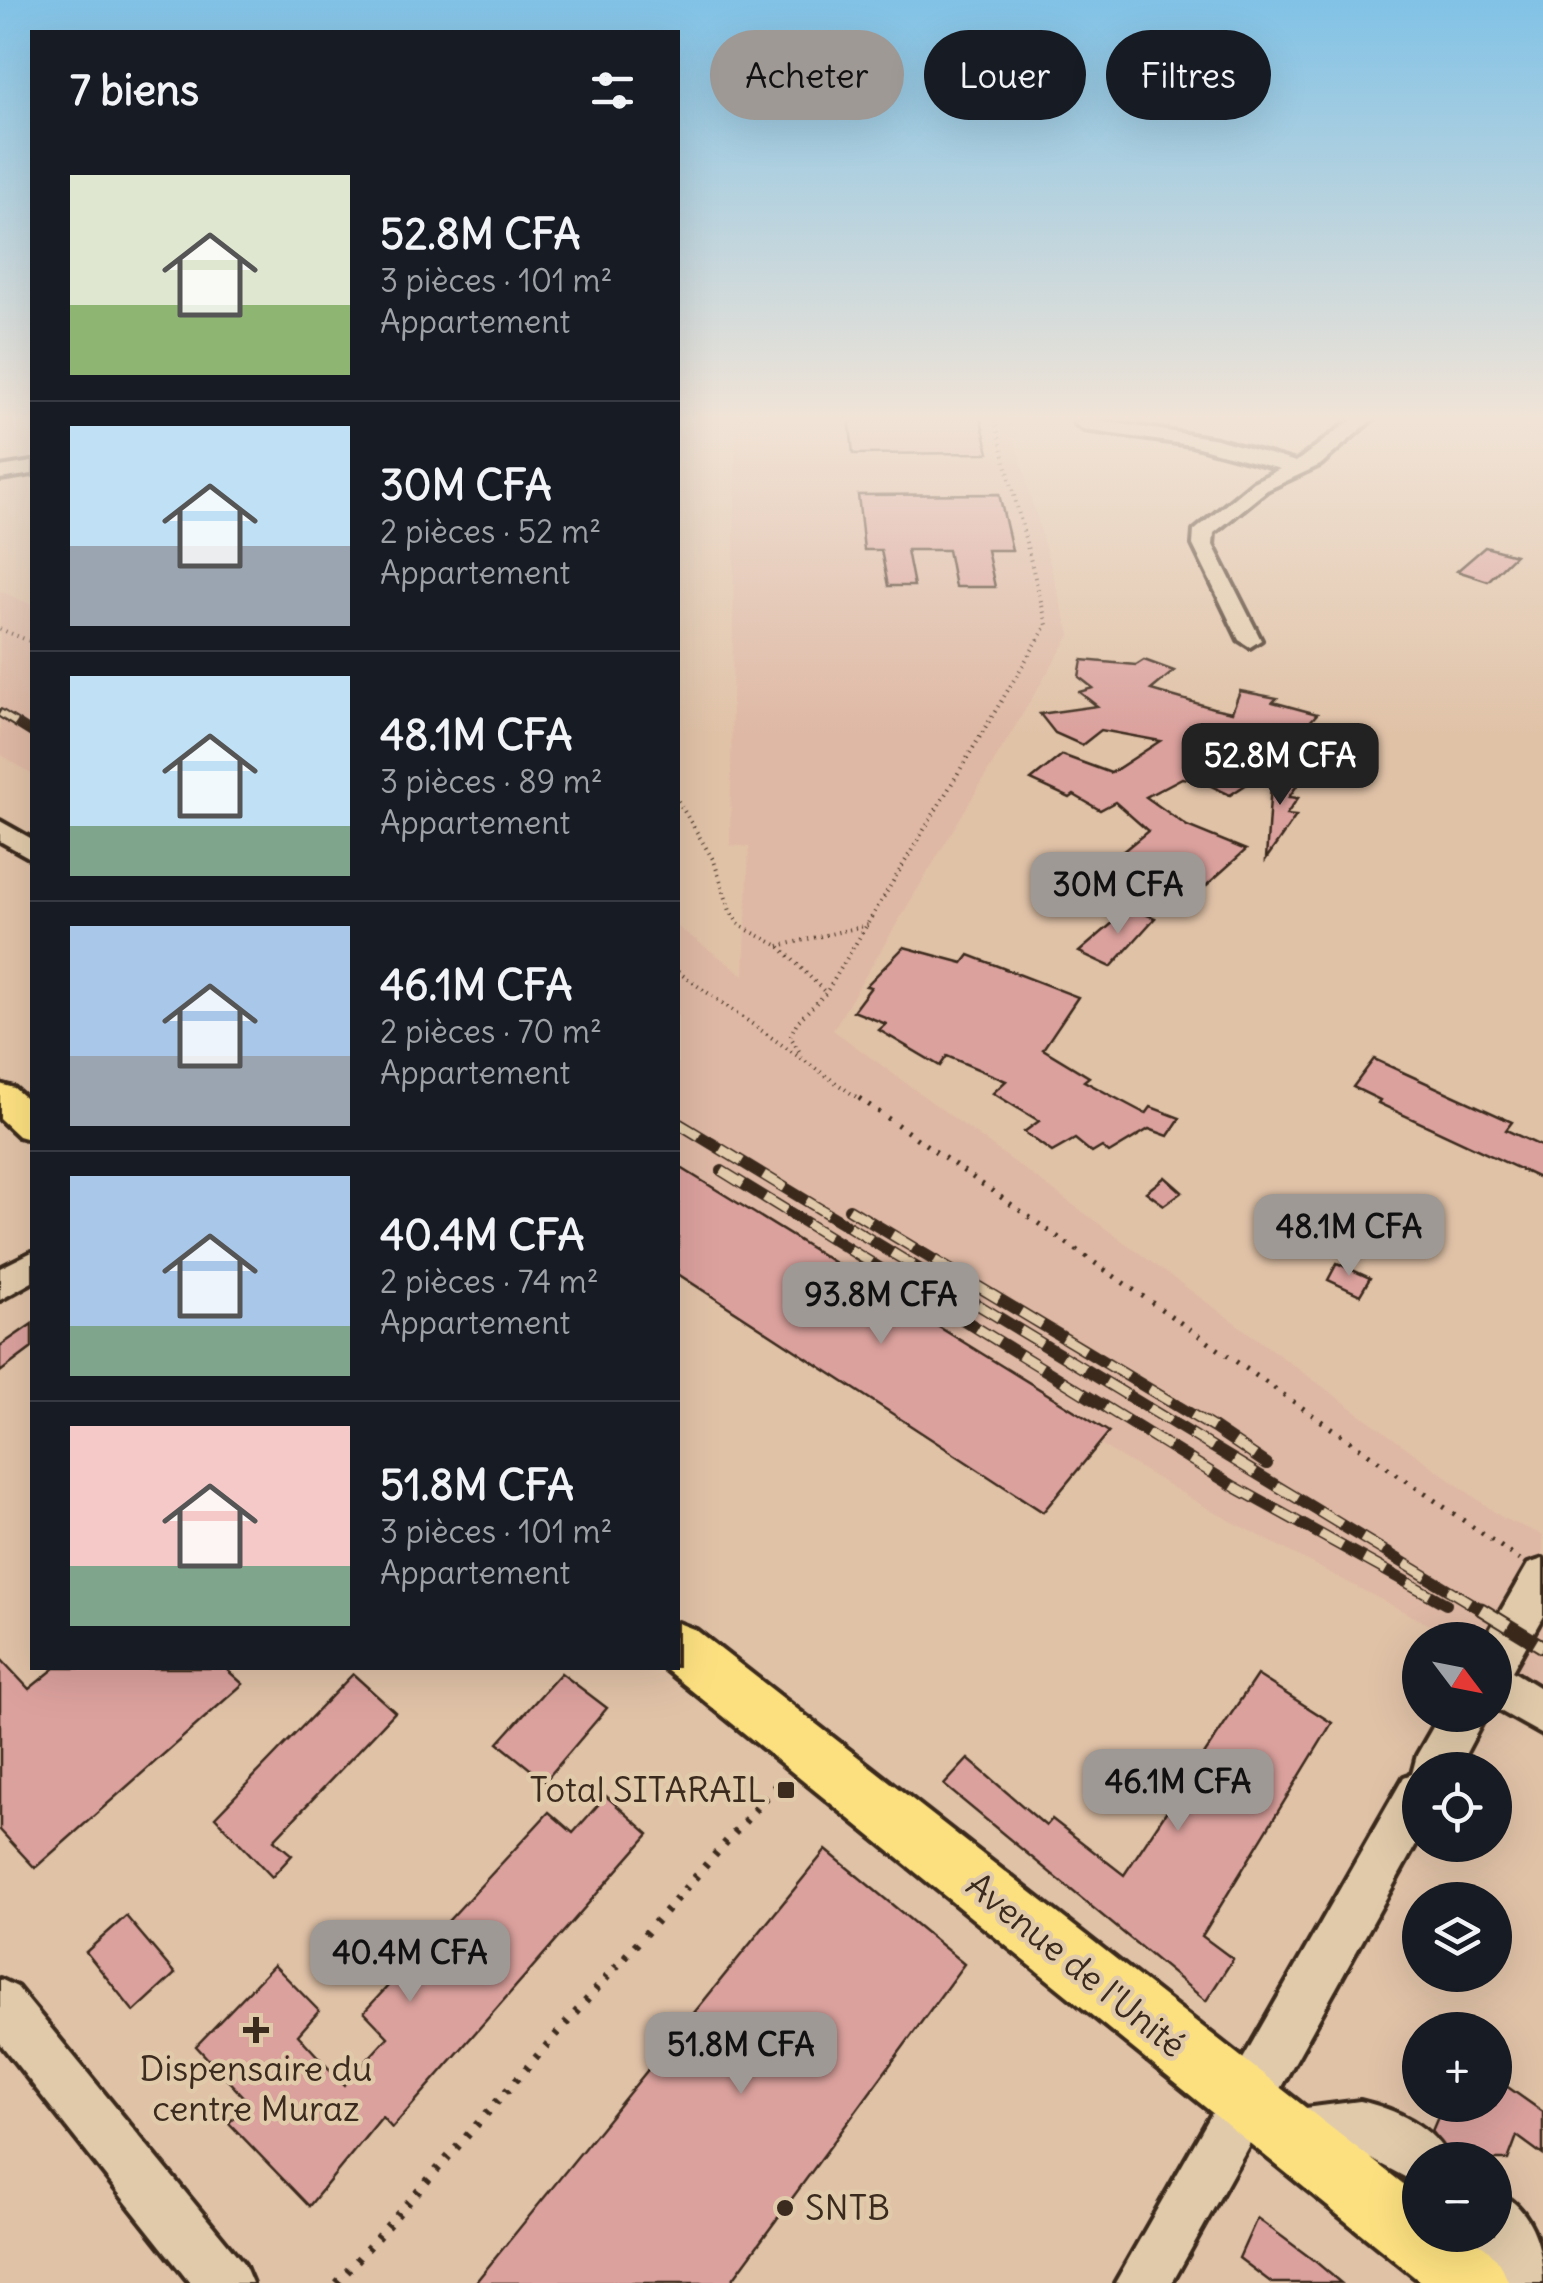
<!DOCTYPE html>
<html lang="fr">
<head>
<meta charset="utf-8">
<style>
	body { margin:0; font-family:Delius,sans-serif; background:#242831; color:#f1f3f6; height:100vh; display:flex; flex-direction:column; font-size:38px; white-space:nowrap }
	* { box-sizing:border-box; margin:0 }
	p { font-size:32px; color:#9ea1a6 }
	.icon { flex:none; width:55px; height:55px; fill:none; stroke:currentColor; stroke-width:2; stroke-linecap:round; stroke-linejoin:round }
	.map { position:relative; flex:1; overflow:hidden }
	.sheet { position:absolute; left:30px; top:30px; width:650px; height:1640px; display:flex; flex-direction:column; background:#171b24; border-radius:0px; box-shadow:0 10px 40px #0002 }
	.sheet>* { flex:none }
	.banner { position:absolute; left:710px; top:30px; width:682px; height:90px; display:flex; gap:20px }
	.needle { width:65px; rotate:122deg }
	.fabs { position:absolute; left:1402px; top:1622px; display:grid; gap:20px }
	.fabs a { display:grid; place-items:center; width:110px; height:110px; border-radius:50%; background:#171b24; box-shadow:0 10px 40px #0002; font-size:50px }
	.price { position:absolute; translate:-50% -85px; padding:0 22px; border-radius:20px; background:#9f9995; color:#111; font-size:32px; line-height:65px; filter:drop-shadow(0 2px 5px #0008) }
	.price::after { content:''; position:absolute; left:50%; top:60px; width:30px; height:22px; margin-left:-15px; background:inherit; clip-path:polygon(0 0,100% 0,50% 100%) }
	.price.active { background:#222; color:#fff }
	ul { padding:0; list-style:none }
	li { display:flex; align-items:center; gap:30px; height:250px; padding:0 40px }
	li+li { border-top:2px solid #363941 }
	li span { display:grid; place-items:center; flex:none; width:280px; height:200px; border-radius:0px; color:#555 }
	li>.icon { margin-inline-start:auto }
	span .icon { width:120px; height:120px; fill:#fffc; stroke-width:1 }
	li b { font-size:42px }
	h2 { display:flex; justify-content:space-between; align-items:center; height:120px; padding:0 40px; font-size:42px }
	.chip { padding:0 35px; border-radius:45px; background:#171b24; box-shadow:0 10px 40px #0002; font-size:35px; line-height:90px }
	.chip.active { background:#9f9995; color:#111 }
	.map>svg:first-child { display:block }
	.built { fill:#deb8a4 }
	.building { fill:#dba19d; stroke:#3b2a1e; stroke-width:2.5 }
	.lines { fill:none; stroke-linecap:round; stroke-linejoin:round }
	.minor-casing { stroke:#3b2a1e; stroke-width:8 }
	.major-casing { stroke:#3b2a1e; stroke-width:8 }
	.path-far2 { stroke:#3b2a1e; stroke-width:4; stroke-dasharray:1 5; stroke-linecap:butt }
	.path-far1 { stroke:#3b2a1e; stroke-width:5; stroke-dasharray:2.5 9; stroke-linecap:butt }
	.path { stroke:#3b2a1e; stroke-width:8; stroke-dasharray:4 11; stroke-linecap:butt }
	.minor { fill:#e1caaa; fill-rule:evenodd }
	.major { fill:#fce080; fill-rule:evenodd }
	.rail-far2-casing { stroke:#3b2a1e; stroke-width:10 }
	.rail-far1-casing { stroke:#3b2a1e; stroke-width:12 }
	.rail-casing { stroke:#3b2a1e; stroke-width:15 }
	.rail-far2 { stroke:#e1caaa; stroke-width:6; stroke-dasharray:19; stroke-linecap:butt }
	.rail-far1 { stroke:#e1caaa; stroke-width:9; stroke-dasharray:25; stroke-linecap:butt }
	.rail { stroke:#e1caaa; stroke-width:11; stroke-dasharray:32; stroke-linecap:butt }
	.poi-dot { fill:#3b2a1e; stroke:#e1caaa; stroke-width:4 }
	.labels { text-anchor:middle; stroke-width:9; stroke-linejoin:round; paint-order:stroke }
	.near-poi-label { font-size:35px; fill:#3b2a1e; stroke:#e1caaa; text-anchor:end }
	.near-street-label { font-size:35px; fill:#3b2a1e; stroke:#e1caaa }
</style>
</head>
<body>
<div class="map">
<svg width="1543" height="2283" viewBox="0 0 1543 2283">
	<rect width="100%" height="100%" fill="#e0c2a7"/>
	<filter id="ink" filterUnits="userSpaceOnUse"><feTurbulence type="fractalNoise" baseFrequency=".01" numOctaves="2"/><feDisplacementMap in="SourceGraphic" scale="20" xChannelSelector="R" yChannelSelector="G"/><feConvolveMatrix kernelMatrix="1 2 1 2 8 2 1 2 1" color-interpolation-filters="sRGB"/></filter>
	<g filter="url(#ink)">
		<g class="built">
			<path d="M736,416H1008L1070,635L833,1030L1503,1518L1543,1535V1687L1495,1661V1640H1458L1212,1511L1099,1444L1108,1432L678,1166V927L744,975L749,847L730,845Z"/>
			<path d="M0,591L32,605V774L0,754Z"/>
		</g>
		<g class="building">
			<path d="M849,416H980L989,453L853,454Z"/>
			<path d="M999,494L1012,550H987L995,587H955L948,550H907L914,586H888L881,550H864L858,495Z"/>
			<path d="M1485,547L1515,555L1488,581L1457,571Z"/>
			<path d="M1082,660L1136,665L1144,660L1174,671L1151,690L1213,708L1232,712L1240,691L1277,698L1273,702L1317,714L1264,773L1230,795L1201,781L1182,778L1146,797L1187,826L1246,850L1199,892L1139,866L1143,863L1121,853L1148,831L1115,802L1100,810L1074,795L1070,798L1031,780L1062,755L1111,773L1160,741L1101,730L1082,745L1055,733L1040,714L1097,706L1079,692L1093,688L1079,677Z"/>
			<path d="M1272,768L1298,784L1289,797L1298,798L1286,815L1296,816L1266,859Z"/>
			<path d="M1130,908L1155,918L1111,967L1079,952Z"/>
			<path d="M904,947L963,963L969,955L1078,997L1043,1049L1089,1077L1084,1081L1146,1114L1151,1107L1180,1118L1168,1136L1149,1129L1109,1153L1102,1147L1092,1153L1075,1139L1052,1152L1024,1132L1039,1121L993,1093L1006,1081L947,1056L940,1066L879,1030L886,1024L853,1011L871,987L866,986Z"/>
			<path d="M1374,1059L1512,1122L1506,1130L1543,1147V1180L1378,1103L1380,1100L1353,1087Z"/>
			<path d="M678,1166L1109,1432L1043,1512L678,1274Z"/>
			<path d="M1165,1177L1182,1192L1164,1205L1146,1192Z"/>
			<path d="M1337,1263L1370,1278L1360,1295L1328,1280Z"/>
			<path d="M32,1324V1348L0,1372V1346Z"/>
			<path d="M0,1658L29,1689L55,1668H225L243,1684L35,1868L0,1830Z"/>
			<path d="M561,1673L607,1708L545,1781L498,1743Z"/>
			<path d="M353,1674L395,1712L274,1840L292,1855L272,1877L215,1817Z"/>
			<path d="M1257,1675L1332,1723L1202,1936L1233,1959L1206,2001L944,1785L968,1759L1046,1826L1052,1819L1124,1875Z"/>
			<path d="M606,1796L649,1834L392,2128L382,2117L309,2206L229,2123L248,2102L196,2046L274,1965L319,2011L298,2035L344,2085L388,2037L364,2012L549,1812L573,1833Z"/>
			<path d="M826,1850L964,1964L730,2283H475Z"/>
			<path d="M126,1916L175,1974L134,2012L86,1952Z"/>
			<path d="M1495,2078L1543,2112V2155L1517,2136L1508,2160H1453L1432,2131L1443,2105H1495Z"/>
			<path d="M1257,2218L1316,2262L1341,2283H1272L1239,2258Z"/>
		</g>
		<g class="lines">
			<defs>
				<g id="minor">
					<path d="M1356,416H1376L1320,465L1267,490L1214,533L1213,545L1261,640L1250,647L1239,640L1193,545L1194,531L1253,482L1280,469L1191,445L1084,430L1075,424L1084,418L1217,439L1296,462Z"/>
					<path d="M32,462V474L0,479V467Z"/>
					<path d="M0,821L32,839V859L0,841Z"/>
					<path d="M32,1252V1282L0,1300V1268Z"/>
					<path d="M1543,1559V1616L1512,1671L1543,1690V1735L1495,1708V1640H1484L1528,1564Z"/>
					<path d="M1440,1715H1486L1457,1770H1420V1837L1172,2283H1115L1404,1777L1412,1774L1417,1755Z"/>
					<path d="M0,1979L17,1987L244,2264L252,2283H190L0,2043Z"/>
					<path d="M1360,2101C1395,2109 1435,2127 1449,2160H1420V2185L1360,2153L1290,2162L1272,2154L1264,2136L1272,2118L1290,2110Z"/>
					<path d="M1495,2191C1531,2206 1543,2246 1543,2283H1496L1488,2257L1475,2235H1495Z"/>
				</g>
				<g id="major">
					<path d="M0,1084L14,1088L32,1104V1140L18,1136L0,1119Z"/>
					<path d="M678,1623L696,1630L1420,2197V2235C1468,2235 1488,2234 1509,2283H1422L664,1668H678Z"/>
				</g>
			</defs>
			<use href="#minor" class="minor-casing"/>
			<use href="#major" class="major-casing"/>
			<g class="path-far2">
				<path d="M0,629L32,642"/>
				<path d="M678,801L714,861L730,911L740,926L779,946L826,993"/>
				<path d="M779,946L868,925"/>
				<path d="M678,972L862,1101"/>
				<path d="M799,1051L790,1036L797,1022L826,993L1047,625L994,416"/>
			</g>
			<path class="path-far1" d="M859,1098L1520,1560"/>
			<path class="path" d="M337,2283L782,1779"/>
			<use href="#minor" class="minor"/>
			<use href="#major" class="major"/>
			<defs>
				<path id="rail-far2" d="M0,713L32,733"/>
				<g id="rail-far1">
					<path d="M678,1123L1485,1612"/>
					<path d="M722,1171L1235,1487L1446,1604"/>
					<path d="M849,1209L1214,1428L1267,1464"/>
				</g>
				<path id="rail" d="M1481,1609L1543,1647"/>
			</defs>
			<use href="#rail-far2" class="rail-far2-casing"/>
			<use href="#rail-far1" class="rail-far1-casing"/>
			<use href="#rail" class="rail-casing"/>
			<use href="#rail-far2" class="rail-far2"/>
			<use href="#rail-far1" class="rail-far1"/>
			<use href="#rail" class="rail"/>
		</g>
	</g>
	<linearGradient id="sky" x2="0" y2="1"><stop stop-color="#81c2e6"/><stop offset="0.57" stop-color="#f1e4d7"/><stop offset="1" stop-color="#f1e4d7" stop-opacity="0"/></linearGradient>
	<rect width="1543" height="735" fill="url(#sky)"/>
	<g class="poi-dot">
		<rect x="776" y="1780" width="20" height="20" rx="5"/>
		<path d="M251 2015h10v10h10v10h-10v10h-10v-10h-10v-10h10z"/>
		<circle cx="785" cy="2208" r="10"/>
	</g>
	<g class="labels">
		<g class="near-poi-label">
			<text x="766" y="1802">Total SITARAIL</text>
			<text x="256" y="2081" text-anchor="middle">Dispensaire du<tspan x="256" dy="40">centre Muraz</tspan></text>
			<text x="805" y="2220" text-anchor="start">SNTB</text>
		</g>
		<g class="near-street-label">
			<text transform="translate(1076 1965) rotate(39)" y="12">Avenue de l'Unité</text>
		</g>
	</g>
</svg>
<div class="fabs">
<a><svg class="needle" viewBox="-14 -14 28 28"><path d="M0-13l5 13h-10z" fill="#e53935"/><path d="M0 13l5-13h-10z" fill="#9ea1a6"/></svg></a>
<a><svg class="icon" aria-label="locate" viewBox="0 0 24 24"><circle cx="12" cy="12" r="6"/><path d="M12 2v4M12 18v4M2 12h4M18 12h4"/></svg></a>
<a><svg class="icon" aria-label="layers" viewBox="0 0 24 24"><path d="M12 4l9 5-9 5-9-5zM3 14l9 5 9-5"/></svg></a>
<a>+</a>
<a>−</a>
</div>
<b class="price active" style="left:1280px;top:808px">52.8M CFA</b>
<b class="price" style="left:1118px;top:937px">30M CFA</b>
<b class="price" style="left:1349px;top:1279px">48.1M CFA</b>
<b class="price" style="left:881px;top:1347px">93.8M CFA</b>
<b class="price" style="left:1178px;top:1834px">46.1M CFA</b>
<b class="price" style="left:410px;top:2005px">40.4M CFA</b>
<b class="price" style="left:741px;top:2097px">51.8M CFA</b>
<div class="banner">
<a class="chip active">Acheter</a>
<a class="chip">Louer</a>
<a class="chip">Filtres</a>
</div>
<section class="sheet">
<h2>7 biens<svg class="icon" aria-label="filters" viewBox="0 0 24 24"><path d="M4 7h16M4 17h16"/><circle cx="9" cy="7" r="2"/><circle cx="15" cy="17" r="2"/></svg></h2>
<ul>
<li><span style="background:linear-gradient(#dfe7d0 65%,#8fb573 0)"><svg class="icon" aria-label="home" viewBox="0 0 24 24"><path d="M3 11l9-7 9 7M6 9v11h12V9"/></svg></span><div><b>52.8M CFA</b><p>3 pièces · 101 m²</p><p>Appartement</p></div></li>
<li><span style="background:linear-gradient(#bfe0f5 60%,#9aa5b1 0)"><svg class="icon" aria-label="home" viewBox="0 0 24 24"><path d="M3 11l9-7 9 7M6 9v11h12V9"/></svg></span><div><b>30M CFA</b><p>2 pièces · 52 m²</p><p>Appartement</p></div></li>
<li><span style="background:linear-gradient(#bfe0f5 75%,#7fa58c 0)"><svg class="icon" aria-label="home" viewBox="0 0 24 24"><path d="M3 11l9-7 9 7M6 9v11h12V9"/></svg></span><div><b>48.1M CFA</b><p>3 pièces · 89 m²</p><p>Appartement</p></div></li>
<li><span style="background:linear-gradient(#a9c7e8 65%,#9aa5b1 0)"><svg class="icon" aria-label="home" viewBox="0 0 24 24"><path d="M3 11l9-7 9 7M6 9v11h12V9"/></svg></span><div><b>46.1M CFA</b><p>2 pièces · 70 m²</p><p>Appartement</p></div></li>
<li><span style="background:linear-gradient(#a9c7e8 75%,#7fa58c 0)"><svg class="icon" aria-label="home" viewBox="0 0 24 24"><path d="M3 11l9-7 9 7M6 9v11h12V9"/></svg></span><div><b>40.4M CFA</b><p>2 pièces · 74 m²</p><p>Appartement</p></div></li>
<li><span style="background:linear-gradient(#f6c9c9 70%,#7fa58c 0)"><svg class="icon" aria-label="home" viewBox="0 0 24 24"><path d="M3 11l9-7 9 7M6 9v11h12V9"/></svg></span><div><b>51.8M CFA</b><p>3 pièces · 101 m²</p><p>Appartement</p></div></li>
</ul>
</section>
</div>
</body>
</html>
